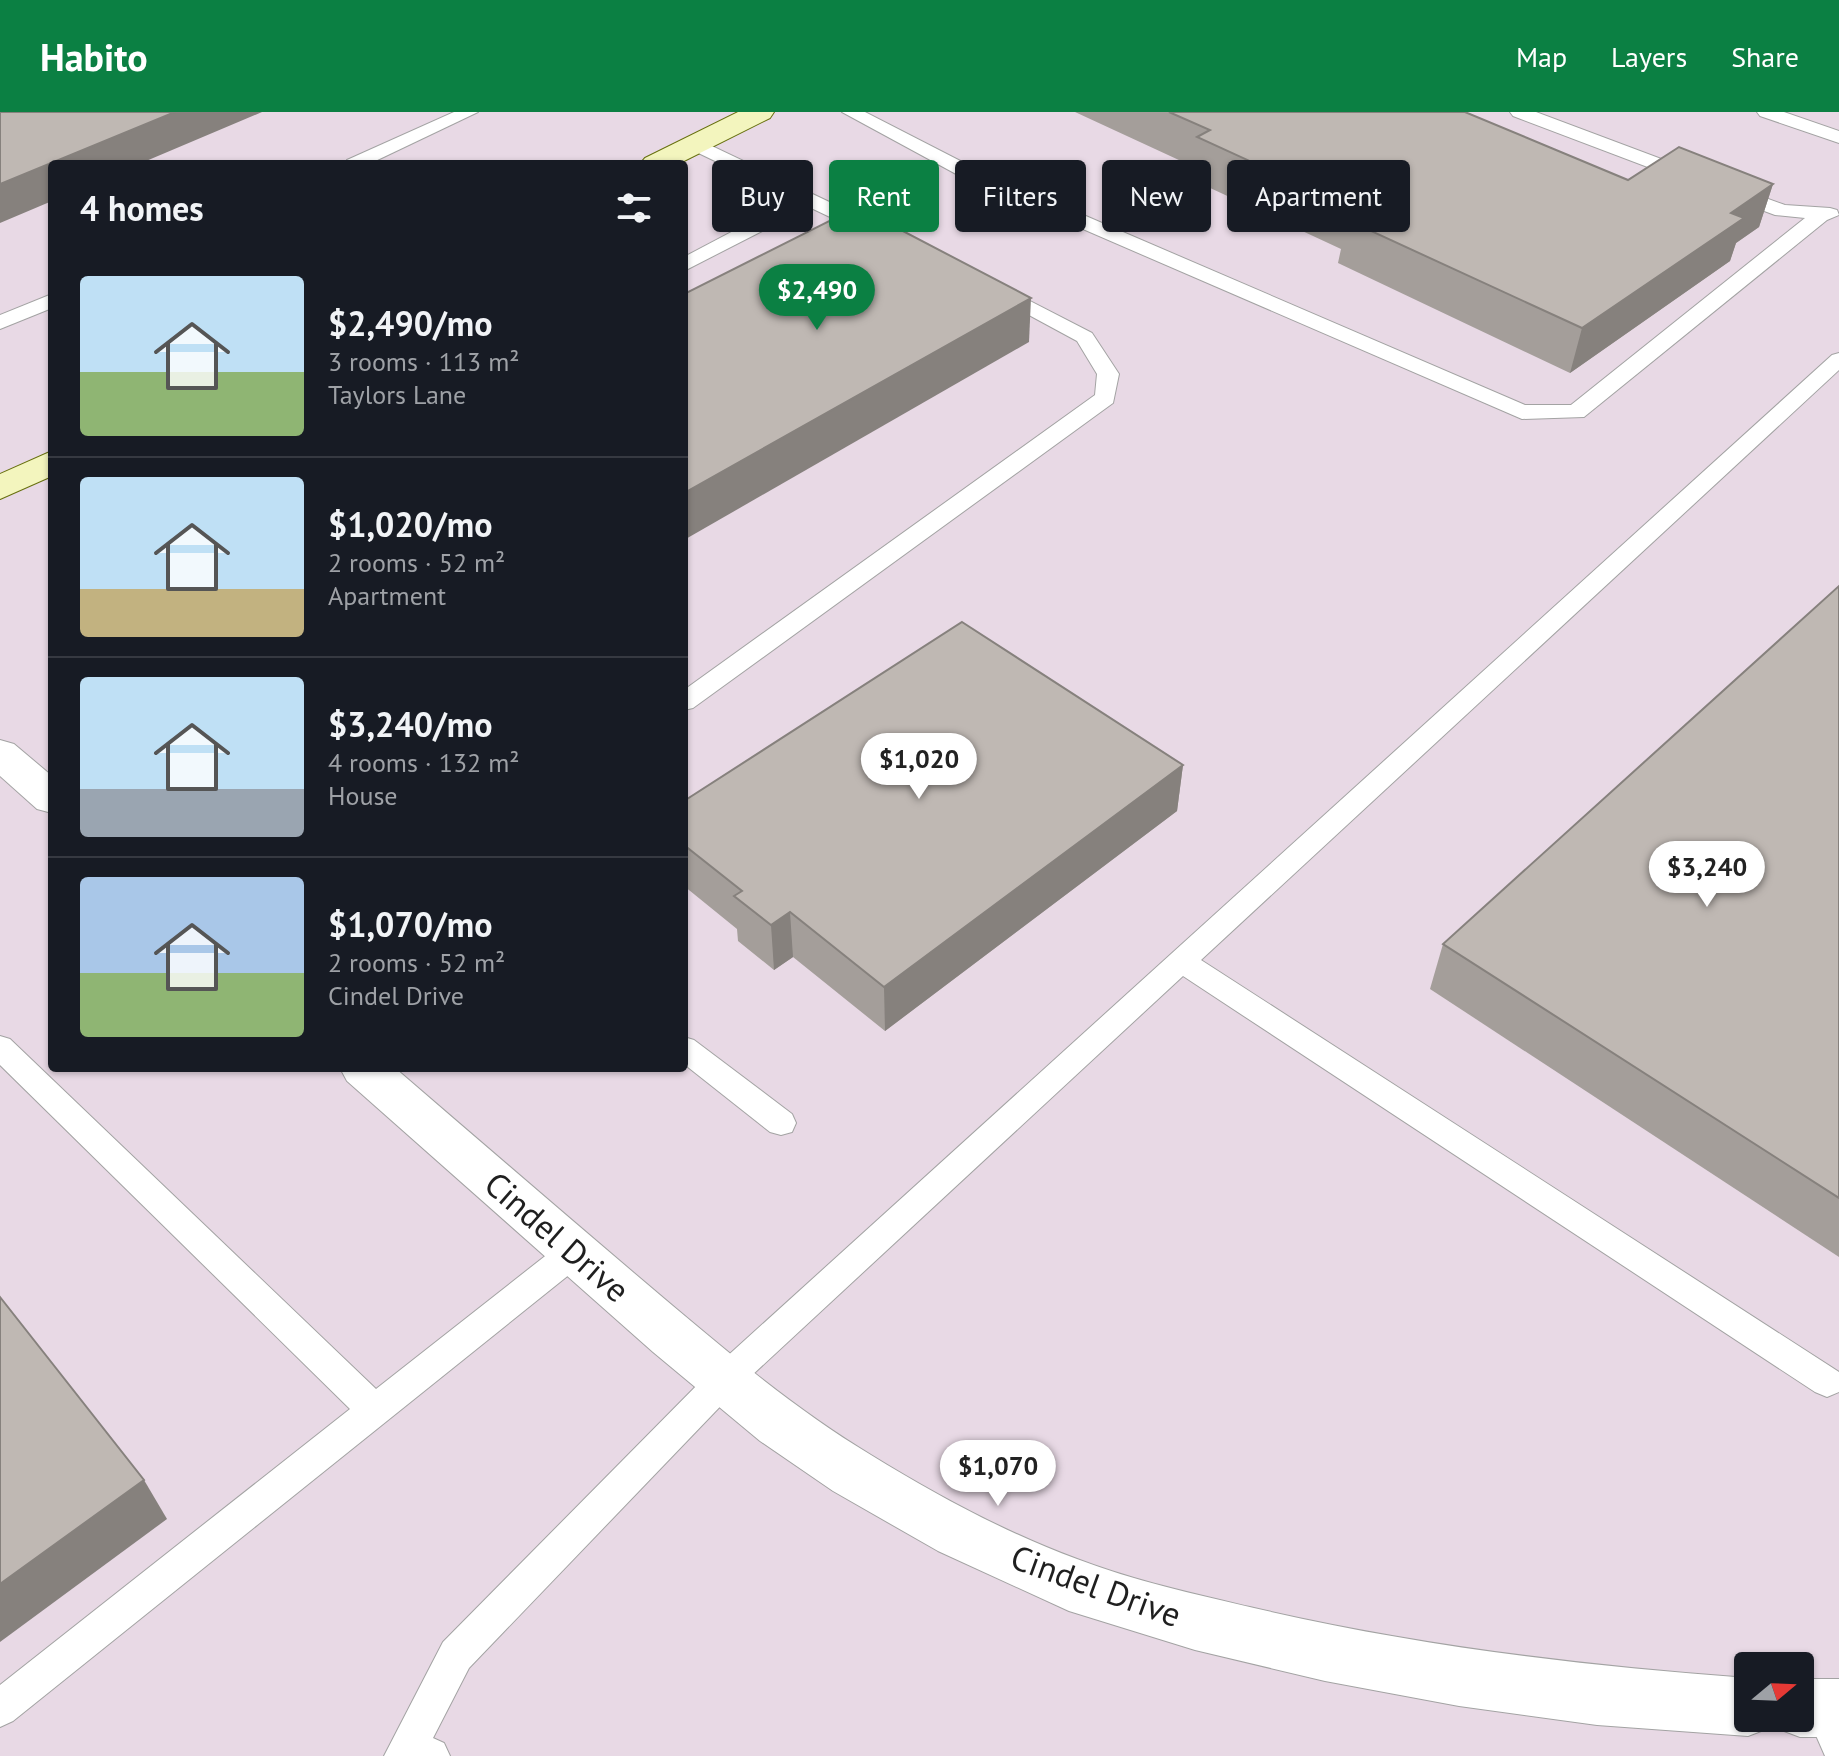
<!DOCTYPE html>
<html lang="en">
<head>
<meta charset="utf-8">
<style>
	body { margin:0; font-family:"PT Sans",sans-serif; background:#20242c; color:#f1f3f6; height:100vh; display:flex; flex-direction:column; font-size:30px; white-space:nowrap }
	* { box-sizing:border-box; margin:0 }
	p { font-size:26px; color:#9ea1a6 }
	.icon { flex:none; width:44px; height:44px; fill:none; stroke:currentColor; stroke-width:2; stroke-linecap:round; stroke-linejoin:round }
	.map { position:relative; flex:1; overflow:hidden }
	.details { position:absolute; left:48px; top:48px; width:640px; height:912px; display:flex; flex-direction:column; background:#171b24; border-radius:8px; box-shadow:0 2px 6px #0004 }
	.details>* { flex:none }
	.hud { position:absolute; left:712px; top:48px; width:760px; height:72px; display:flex; gap:16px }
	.needle { width:52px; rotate:71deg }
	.tools { position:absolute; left:1734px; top:1540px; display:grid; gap:16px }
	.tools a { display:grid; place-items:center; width:80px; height:80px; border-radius:8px; background:#171b24; box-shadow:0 2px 6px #0004; font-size:40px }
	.price { position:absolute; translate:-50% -68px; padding:0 18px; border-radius:28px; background:#fff; color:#222; font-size:26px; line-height:52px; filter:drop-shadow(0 2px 4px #0008) }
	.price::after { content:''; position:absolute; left:50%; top:48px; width:24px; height:18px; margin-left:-12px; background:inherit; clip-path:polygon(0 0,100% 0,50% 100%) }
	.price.on { background:#0b8043; color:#fff }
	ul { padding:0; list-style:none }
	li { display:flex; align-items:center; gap:24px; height:200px; padding:0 32px }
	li+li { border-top:2px solid #363941 }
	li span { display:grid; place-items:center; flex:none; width:224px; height:160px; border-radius:8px; color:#555 }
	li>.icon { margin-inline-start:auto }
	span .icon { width:96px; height:96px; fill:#fffc; stroke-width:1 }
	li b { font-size:34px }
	h2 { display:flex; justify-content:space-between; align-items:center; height:96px; padding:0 32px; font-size:34px }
	.pill { padding:0 28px; border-radius:8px; background:#171b24; box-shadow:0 2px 6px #0004; font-size:28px; line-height:72px }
	.pill.on { background:#0b8043; color:#fff }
	header { display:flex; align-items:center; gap:48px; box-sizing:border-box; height:112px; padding:0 40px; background:#0b8043; color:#fff }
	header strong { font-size:38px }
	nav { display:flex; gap:44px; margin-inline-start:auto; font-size:28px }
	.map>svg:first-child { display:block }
	.industrial { fill:#e8d9e5; fill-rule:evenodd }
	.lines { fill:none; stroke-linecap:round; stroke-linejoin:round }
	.lane-casing { stroke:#a3a3a3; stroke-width:2 }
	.street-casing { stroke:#a3a3a3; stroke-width:2 }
	.secondary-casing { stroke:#666f0d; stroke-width:2 }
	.lane { fill:#fff; fill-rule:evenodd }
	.street { fill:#fff; fill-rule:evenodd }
	.secondary { fill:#f3f5be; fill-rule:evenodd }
	.wall { fill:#a49e9a }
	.shaded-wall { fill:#86817d }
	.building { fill:#bfb8b3; stroke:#86817d; stroke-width:2 }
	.labels { text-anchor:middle; stroke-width:7; stroke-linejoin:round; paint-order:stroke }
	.near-street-label { font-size:34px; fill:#1f1f1f; stroke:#fff }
</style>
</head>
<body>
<header>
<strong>Habito</strong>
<nav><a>Map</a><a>Layers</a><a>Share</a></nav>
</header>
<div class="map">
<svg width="1839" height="1644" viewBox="0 0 1839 1644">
	<rect width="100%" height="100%" fill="#efece6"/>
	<path class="industrial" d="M0,0H1839V1644H0ZM52,52H684V956H52ZM1748,1554H1800V1606H1748Z"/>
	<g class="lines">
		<defs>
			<g id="lane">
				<path d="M454,0H478L369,52H345L347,48Z"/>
				<path d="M842,0H865L972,55L1525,293H1571L1805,106L1775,103L1724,84L1721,80L1724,76H1738L1785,93L1830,96L1837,98L1839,103L1827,108L1584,305L1522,307L958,63Z"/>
				<path d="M1510,0H1536L1696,60L1698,64L1696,68H1682L1513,4Z"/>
				<path d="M1757,0H1784L1839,19V31L1760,4Z"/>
				<path d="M695,26L884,116L887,120L884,124H870L809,95L684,159V145L794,87L688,36L686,32L688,28Z"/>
				<path d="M997,172L1092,221L1119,262L1113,291L693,596L684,598V578L1095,283L1097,262L1077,229L990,182L987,178L990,174Z"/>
				<path d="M52,182V196L0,217V203Z"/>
				<path d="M1839,241V258L1201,848L1839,1260V1280L1827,1285L1815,1280L1183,864L736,1278L469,1556L433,1626L444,1631L450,1644H384L443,1530L712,1258L1832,243Z"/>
				<path d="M0,924L10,927L376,1277L563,1130L574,1127L585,1130L590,1140L585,1150L13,1609L0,1615V1573L350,1297L0,953Z"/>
				<path d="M684,925L694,928L792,1002L796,1011L792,1020L781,1023L770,1020L684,952Z"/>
				<path d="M1823,1577L1836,1583L1839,1589V1644H1825L1804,1596L1810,1583Z"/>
			</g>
			<g id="street">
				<path d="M0,628L14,632L52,664V701L37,697L0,664Z"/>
				<path d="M340,956H395C474,1024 554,1093 634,1161C710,1225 786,1292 871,1343C936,1383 1006,1421 1077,1447C1134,1469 1195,1482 1254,1496C1417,1534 1581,1554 1748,1566V1606H1773L1769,1616L1748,1624L1597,1613L1459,1594L1325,1569L1195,1538L1069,1499L938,1439L833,1379L760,1329L653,1240L347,969Z"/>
				<path d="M1800,1567H1839V1625H1800L1779,1617L1775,1606H1800Z"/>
			</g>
			<g id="secondary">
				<path d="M738,0H774L770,6L678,52H640L645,46Z"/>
				<path d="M52,339V364L0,387V362Z"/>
			</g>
		</defs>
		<use href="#lane" class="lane-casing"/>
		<use href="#street" class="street-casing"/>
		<use href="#secondary" class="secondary-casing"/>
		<use href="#lane" class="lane"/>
		<use href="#street" class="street"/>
		<use href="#secondary" class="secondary"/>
	</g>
	<g class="wall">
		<path d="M1075,0H1465L1628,68L1773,72L1759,115L1736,131L1730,149L1570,261L1338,151L1341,137L1193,68L1194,55Z"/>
		<path d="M1839,474V1145L1430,877L1443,832Z"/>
		<path d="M1183,653L1177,699L885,919L793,845L774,858L738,829L737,817L684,774V689Z"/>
	</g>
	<g class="shaded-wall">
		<path d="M175,0H262L139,52H52V89L0,111V72Z"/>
		<path d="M1773,72L1759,115L1736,131L1730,149L1570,261L1582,216L1731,101Z"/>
		<path d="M1031,186L1029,230L684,428V381Z"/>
		<path d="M1183,653L1177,699L885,919L884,875Z"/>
		<path d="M790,800L793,845L774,858L771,813Z"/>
		<path d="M144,1368L167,1407L0,1530V1472Z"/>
	</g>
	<g class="building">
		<path d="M0,0H175L0,72Z"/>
		<path d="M1169,0H1465L1628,68L1679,35L1773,72L1731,101L1744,106L1582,216L1345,107L1359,99L1197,25L1210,18Z"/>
		<path d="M857,95L1031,186L684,381V182Z"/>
		<path d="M1839,474V1086L1443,832Z"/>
		<path d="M962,510L1183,653L884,875L790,800L771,813L734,784L742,779L684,733V689Z"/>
		<path d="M0,1185L144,1368L0,1472Z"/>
	</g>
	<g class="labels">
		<g class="near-street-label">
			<text transform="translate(557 1125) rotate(41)" y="12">Cindel Drive</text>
			<text transform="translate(1096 1474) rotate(20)" y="12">Cindel Drive</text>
		</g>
	</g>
</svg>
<div class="tools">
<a><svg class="needle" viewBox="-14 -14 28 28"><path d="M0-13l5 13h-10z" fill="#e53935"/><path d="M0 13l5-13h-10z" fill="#9ea1a6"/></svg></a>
</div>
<b class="price on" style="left:817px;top:220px">$2,490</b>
<b class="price" style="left:919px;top:689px">$1,020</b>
<b class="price" style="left:1707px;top:797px">$3,240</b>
<b class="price" style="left:998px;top:1396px">$1,070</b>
<div class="hud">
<a class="pill">Buy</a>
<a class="pill on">Rent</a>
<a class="pill">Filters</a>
<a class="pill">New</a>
<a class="pill">Apartment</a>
</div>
<section class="details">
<h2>4 homes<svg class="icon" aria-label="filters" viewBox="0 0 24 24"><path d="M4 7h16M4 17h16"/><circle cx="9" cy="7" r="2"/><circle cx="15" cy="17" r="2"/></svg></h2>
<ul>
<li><span style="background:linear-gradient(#bfe0f5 60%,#8fb573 0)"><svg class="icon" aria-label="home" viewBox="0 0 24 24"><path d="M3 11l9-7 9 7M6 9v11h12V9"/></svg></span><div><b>$2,490/mo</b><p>3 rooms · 113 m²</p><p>Taylors Lane</p></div></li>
<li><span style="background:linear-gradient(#bfe0f5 70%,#c2b280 0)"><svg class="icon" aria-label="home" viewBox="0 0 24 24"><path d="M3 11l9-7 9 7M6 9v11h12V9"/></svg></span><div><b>$1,020/mo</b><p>2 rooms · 52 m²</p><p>Apartment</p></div></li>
<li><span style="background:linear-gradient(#bfe0f5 70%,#9aa5b1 0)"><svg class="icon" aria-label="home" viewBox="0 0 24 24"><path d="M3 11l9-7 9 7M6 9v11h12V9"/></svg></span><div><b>$3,240/mo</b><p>4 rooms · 132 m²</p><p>House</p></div></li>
<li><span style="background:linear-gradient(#a9c7e8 60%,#8fb573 0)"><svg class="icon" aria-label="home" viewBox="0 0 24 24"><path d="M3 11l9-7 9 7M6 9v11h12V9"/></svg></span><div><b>$1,070/mo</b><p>2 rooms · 52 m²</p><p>Cindel Drive</p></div></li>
</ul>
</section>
</div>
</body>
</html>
